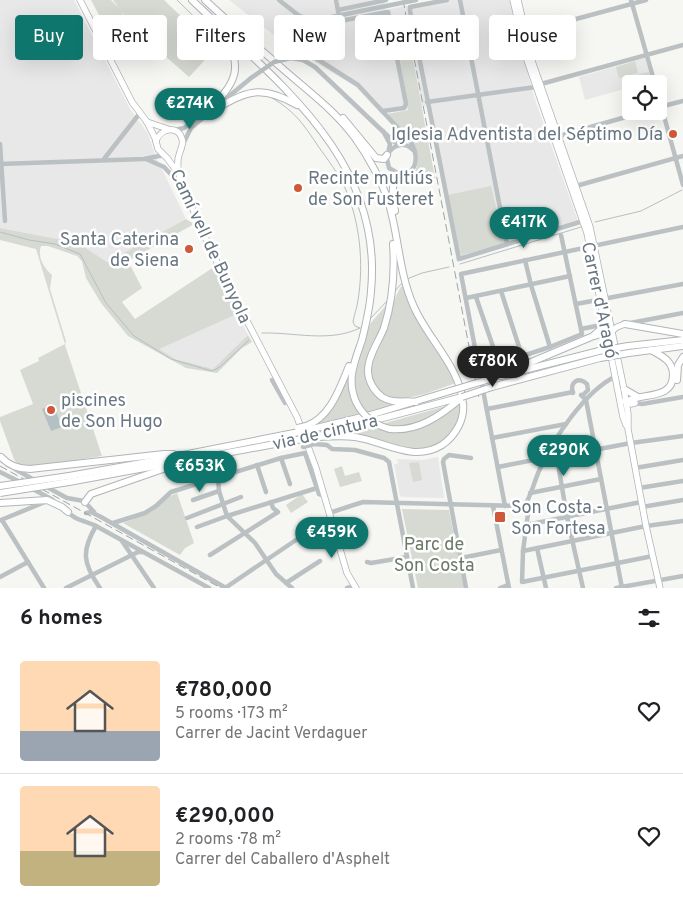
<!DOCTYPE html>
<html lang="en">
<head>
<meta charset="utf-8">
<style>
	body { margin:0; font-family:Overpass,sans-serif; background:#f6f6f6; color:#202124; height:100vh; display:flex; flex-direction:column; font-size:19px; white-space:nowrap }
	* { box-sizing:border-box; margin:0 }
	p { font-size:16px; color:#757577 }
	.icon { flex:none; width:28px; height:28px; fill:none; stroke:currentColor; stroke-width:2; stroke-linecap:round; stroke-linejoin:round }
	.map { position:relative; height:588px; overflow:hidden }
	.details { display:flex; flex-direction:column; background:#fff; flex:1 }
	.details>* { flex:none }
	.hud { position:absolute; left:15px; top:15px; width:654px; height:45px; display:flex; gap:10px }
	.controls { position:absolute; left:622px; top:75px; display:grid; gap:10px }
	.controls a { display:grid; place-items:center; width:45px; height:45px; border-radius:5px; background:#fff; box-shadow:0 5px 20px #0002; font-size:25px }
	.price { position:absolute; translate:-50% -42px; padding:0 11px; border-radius:18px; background:#0f766e; color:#fff; font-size:16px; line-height:32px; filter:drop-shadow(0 1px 2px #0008) }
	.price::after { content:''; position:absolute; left:50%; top:30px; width:15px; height:11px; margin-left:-8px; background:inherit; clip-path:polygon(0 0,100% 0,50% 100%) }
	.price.current { background:#222; color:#fff }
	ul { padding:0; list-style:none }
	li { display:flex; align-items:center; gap:15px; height:125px; padding:0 20px }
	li+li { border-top:1px solid #e0e0e0 }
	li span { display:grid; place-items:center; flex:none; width:140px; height:100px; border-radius:5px; color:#555 }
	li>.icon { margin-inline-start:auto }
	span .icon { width:60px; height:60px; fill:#fffc; stroke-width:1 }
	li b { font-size:21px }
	h2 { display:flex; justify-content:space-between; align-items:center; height:60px; padding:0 20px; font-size:21px }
	.chip { padding:0 18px; border-radius:5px; background:#fff; box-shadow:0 5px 20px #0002; font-size:18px; line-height:45px }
	.chip.current { background:#0f766e; color:#fff }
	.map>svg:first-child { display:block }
	.built { fill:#e7e8e7 }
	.green { fill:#d6dad3 }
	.water { fill:#b4c0c3 }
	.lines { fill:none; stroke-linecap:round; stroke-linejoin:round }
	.stream { stroke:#b4c0c3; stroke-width:1 }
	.major-casing { stroke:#afb4b7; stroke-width:7 }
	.highway-casing { stroke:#b1b5b8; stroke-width:8 }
	.minor { stroke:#bbc0c3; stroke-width:4.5 }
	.major { stroke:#fff; stroke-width:5.5 }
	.highway { stroke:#fff; stroke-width:6 }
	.rail { stroke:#9ea4a9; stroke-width:1; stroke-dasharray:8 4; stroke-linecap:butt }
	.highway-bridge-casing { stroke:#b1b5b8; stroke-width:8; stroke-linecap:butt }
	.minor-bridge { stroke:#bbc0c3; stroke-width:4.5 }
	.highway-bridge { stroke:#fff; stroke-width:6 }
	.poi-dot { fill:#cf583a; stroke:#fff; stroke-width:2 }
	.labels { text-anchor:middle; stroke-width:5; stroke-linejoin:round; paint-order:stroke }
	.poi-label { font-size:18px; fill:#687781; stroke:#fff; text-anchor:start }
	.street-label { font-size:18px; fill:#687781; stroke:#fff }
	.park-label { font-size:18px; fill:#6b7967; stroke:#fff }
</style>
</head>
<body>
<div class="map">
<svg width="683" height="588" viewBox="0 0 683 588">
	<rect width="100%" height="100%" fill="#f6f6f3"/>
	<g class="built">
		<path d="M0,0H74L130,109L148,134L155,155L186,219L107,262L78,243L0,228Z"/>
		<path d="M229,0H384L386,10L434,0H509L534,97L579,224L457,262L427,106L381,114L356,87L288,46Z"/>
		<path d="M645,58L652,81L644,84H631V87L585,100L579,77Z"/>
		<path d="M237,314L248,335L213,369L175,359L158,349Z"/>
		<path d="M438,457L444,498L402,497L400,496L394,464H398L397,459L423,460Z"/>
	</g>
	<g class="green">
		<path d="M91,0H111L119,8L113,0H164L215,49L189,77L155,47L147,52L136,39L122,11L124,18L120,17L109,34Z"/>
		<path d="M412,55L435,178L421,179L414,173C428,150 401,130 387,114L408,110L400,58Z"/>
		<path d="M635,61L638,73L619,78L616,67Z"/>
		<path d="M649,72L652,81L635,84L632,76Z"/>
		<path d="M491,186L505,245L461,255L448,195Z"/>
		<path d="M186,219L194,224L128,261L142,288L122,302L135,319L214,267L237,314L159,349L175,359L213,369L248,335L252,342L242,348L217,373L186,368L128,336L101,303L86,278L82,261L77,256L48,246H41C37,257 44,268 52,275L50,289L66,341L65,345L102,456L36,467L18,465L14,459L0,421V417L33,404L20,370L39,361L38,358L65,344L36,249L0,240V228L78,243L107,262Z"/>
		<path d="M403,284L421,325L446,364L456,383C434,390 394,410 377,388C372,381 371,373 372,366C374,356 380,347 384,337C390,320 392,298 403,284Z"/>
		<path d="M389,302L376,342L368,382L393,404L366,412L357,399L354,384L358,359L370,324Z"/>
		<path d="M348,377L350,395L360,413L320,423Z"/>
		<path d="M461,404C452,473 390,444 346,433L374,426L393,433L410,431L429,424L454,406Z"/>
		<path d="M446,406C440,417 408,429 393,427C390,427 386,425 382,424Z"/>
		<path d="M419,462L422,480L413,482L409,463Z"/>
		<path d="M342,466L345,476L359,472L362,481L340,487L334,469Z"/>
		<path d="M177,493L194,543L185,548L180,555L123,523L151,512L166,498Z"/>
		<path d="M302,494L308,502L291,513L286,505Z"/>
		<path d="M402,509L449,510L464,588H418Z"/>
	</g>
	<path class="water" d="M53,404L62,427L51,431L42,409Z"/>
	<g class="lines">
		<g class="stream">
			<path d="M177,0L227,49"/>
			<path d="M272,98C295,111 304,125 318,146C328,160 338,173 345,188C360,222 364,263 358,300C357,308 354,315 353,322L355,326L360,328"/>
			<path d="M595,222L641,211L682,190"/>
			<path d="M0,232L29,240L55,244L80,254L106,303L134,336L171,359L212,371L220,367L249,340"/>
			<path d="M460,264L581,227"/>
			<path d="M407,279L422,273L449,267"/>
			<path d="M395,291L402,283"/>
			<path d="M370,319L388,300"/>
			<path d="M262,333C294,332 329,343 360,328"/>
		</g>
		<defs>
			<g id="major">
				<path d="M80,0L132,102L147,122L155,138L158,149L167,158L179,174L198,222L223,275L297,417L316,468L347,573L356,588"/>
				<path d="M513,0L527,60L587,233L623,417L626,425"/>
				<path d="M518,0L532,61L590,227L624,389L628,414V429L646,526L660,588"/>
				<path d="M147,122L168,129"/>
				<path d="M156,141C160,129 178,124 182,139C184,145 180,150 179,155C177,161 178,166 178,172"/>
				<path d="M611,332L617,327L625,324"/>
				<path d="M624,401L631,404L635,403"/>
			</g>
			<g id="highway">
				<path d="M192,0C277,82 384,159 371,291C370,307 366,324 362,340C355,361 346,379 356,402"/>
				<path d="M205,0C233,26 261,50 290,75C313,95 337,113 355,138C368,156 383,183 389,204C399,238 399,274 414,307C428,339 460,367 463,403C465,420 455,436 442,445C413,463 384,441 355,437C341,435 327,437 313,437"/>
				<path d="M211,107C237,83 243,66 224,34"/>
				<path d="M209,113C245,92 258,83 297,105"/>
				<path d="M343,118L376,158L384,159L387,155"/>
				<path d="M395,211C393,198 388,179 404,174"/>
				<path d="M393,244C395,273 393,300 384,328C379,341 368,356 368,371C368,381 374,391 382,397C393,404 404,400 416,402"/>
				<path d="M625,324L683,334"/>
				<path d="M594,335L601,329L605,323"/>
				<path d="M628,346L683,340"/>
				<path d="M629,353L683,346"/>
				<path d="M501,376L599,351"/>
				<path d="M490,379L497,374L529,363L591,337L601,334L607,335"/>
				<path d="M677,380L678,365L683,357"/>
				<path d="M492,387L600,358"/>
				<path d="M624,389L638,397"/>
				<path d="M626,402C640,392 673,401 673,375C673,361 662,356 651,350"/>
				<path d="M306,426C330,418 340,388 349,366"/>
				<path d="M390,429C417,432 440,416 459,400"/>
				<path d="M308,430L370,415L450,391"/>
				<path d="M323,434L462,397"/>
				<path d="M1,457C9,466 19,469 30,469L164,454H173"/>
				<path d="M69,476L142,463L299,432"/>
				<path d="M69,482L302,439"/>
				<path d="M85,502L91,494L163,469"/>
				<path d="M0,503L47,500L62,507L68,512"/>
			</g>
		</defs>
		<use href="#major" class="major-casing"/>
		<use href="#highway" class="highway-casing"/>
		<g class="minor">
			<path d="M279,0L298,15L312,21L361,11"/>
			<path d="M336,0L340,21L388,12L406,104L404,108L383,111"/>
			<path d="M447,0L410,7V11L459,259L583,221"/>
			<path d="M460,0L507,244"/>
			<path d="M631,0L655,84"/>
			<path d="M338,10L386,0"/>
			<path d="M312,21L305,46L306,52L358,85L410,141C418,153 420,174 399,174L389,168L387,159L390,144L383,131"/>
			<path d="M525,34L528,32L646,0"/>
			<path d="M291,58L303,60L315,67L393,141L400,145"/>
			<path d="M541,84L683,45"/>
			<path d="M659,98L683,185"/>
			<path d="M427,102L536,87"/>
			<path d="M217,106L251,78"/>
			<path d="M660,107L683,101"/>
			<path d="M174,130L184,128L214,106"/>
			<path d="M559,136L647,111"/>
			<path d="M184,142L191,128L211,111"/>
			<path d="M0,144L5,221"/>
			<path d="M390,151C397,143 406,143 413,150"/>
			<path d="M104,159L140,113"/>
			<path d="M146,159L164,167L183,187"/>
			<path d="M0,164L144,159L164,155"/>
			<path d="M576,186L683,156"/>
			<path d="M525,260L531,285L550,347"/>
			<path d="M501,291L522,356"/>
			<path d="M476,297L499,364"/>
			<path d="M466,298L570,276"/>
			<path d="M576,304L683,284"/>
			<path d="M625,324L683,313"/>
			<path d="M581,329L601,325"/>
			<path d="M479,370L550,347L582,334L561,235"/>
			<path d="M272,380L285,403"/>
			<path d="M573,393C569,382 579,376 587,384L588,390L582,396"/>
			<path d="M581,395L586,400L622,588"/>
			<path d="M635,403L642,404L683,397"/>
			<path d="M487,409L573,392"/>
			<path d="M492,438L566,424"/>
			<path d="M554,440L567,517L583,588"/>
			<path d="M314,444L327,445L332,449L355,450L384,458L389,462L413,588"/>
			<path d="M557,457L631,443L683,436"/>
			<path d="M281,458L290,484"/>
			<path d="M257,465L266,492"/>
			<path d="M498,467L544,458"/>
			<path d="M635,468L683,460"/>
			<path d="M15,469L36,481"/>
			<path d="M0,472L22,483"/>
			<path d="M218,478L219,491L227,516L255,543L276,574L292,588"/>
			<path d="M45,486L67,498L84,501L94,512"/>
			<path d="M31,488L53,500"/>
			<path d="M639,488L683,481"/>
			<path d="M530,493L601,479"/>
			<path d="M193,500L219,491"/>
			<path d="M527,502L529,506L523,551L522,582L653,556"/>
			<path d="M493,506L509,588"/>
			<path d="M505,506L461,274L683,227"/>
			<path d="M642,507L683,500"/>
			<path d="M67,510C73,520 86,521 96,526L209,588"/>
			<path d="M86,513L91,512L101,517L226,588"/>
			<path d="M329,513L363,502L524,506C531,497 534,482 539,471C553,439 584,392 616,376"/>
			<path d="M187,518L241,497"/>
			<path d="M1,520L45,502"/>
			<path d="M2,520L44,588"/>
			<path d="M113,523L145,513L156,506L171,492L281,458L305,453L319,494L325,496"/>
			<path d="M526,525L641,502"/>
			<path d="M96,526C81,551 83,564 100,588"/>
			<path d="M197,527L227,516L317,488"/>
			<path d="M122,541L154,588"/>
			<path d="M537,548L546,588"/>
			<path d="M523,551L646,526L683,521"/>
			<path d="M210,555L278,512L273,508L271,502"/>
			<path d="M461,558L501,550"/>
			<path d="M367,562L371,563L407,557"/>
			<path d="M0,577L28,562"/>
			<path d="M286,583L320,561"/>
			<path d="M66,588L138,552H143"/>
			<path d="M225,588L330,517"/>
			<path d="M347,588L354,586"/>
			<path d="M466,588L443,462L444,459L449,455L471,458"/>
			<path d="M500,588L508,585"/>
			<path d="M616,588L683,576"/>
		</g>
		<use href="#major" class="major"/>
		<use href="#highway" class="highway"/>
		<g class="rail">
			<path d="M403,0L479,399"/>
			<path d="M0,466L221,588"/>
		</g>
		<defs>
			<g id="highway-bridge">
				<path d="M599,351L628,346"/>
				<path d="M600,358L629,353"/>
				<path d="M450,391L490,379"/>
				<path d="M462,397L492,387"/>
				<path d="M356,402C363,416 374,425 390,429"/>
				<path d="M298,428L306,426"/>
				<path d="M299,432L308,430"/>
				<path d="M302,439L311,437"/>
				<path d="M0,486L69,476"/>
				<path d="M0,493L69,482"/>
			</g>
		</defs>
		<use href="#highway-bridge" class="highway-bridge-casing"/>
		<g class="minor-bridge">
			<path d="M361,11L416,0"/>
			<path d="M251,78L274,62L291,58"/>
			<path d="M303,447L314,444"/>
		</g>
		<use href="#highway-bridge" class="highway-bridge"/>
	</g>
	<g class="poi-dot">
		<circle cx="673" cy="134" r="5"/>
		<circle cx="298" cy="188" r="5"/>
		<circle cx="189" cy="249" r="5"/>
		<circle cx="51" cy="410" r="5"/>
		<rect x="494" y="511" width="12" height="12" rx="2.5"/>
	</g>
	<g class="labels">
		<g class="poi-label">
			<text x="663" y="140" text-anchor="end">Iglesia Adventista del Séptimo Día</text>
			<text x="308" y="184">Recinte multiús<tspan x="308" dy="21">de Son Fusteret</tspan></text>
			<text x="179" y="245" text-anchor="end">Santa Caterina<tspan x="179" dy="21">de Siena</tspan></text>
			<text x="61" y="406">piscines<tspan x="61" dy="21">de Son Hugo</tspan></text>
			<text x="511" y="513">Son Costa -<tspan x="511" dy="21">Son Fortesa</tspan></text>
		</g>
		<g class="street-label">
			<text transform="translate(211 246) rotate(65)" y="6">Camí vell de Bunyola</text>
			<text transform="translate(600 300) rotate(78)" y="6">Carrer d'Aragó</text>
			<text transform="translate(325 432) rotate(-13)" y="6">via de cintura</text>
		</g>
		<g class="park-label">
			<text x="434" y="550">Parc de<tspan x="434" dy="21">Son Costa</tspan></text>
		</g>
	</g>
</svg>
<div class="controls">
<a><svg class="icon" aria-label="locate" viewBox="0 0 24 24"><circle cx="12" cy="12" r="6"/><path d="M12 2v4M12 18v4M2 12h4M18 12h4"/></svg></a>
</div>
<b class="price" style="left:190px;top:130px">€274K</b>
<b class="price" style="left:524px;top:249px">€417K</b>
<b class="price current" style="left:493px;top:388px">€780K</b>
<b class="price" style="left:564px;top:477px">€290K</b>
<b class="price" style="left:200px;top:493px">€653K</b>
<b class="price" style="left:332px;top:559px">€459K</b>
<div class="hud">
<a class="chip current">Buy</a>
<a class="chip">Rent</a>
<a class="chip">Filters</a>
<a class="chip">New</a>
<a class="chip">Apartment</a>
<a class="chip">House</a>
</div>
</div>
<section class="details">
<h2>6 homes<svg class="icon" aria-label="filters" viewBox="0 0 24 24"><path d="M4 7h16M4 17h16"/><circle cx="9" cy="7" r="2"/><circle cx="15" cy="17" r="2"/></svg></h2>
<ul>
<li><span style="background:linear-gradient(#ffd9b3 70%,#9aa5b1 0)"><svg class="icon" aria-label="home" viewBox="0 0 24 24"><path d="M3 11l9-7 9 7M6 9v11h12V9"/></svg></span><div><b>€780,000</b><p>5 rooms · 173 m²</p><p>Carrer de Jacint Verdaguer</p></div><svg class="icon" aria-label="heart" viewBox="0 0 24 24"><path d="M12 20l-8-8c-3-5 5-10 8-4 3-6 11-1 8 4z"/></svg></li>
<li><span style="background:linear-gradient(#ffd9b3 65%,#c2b280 0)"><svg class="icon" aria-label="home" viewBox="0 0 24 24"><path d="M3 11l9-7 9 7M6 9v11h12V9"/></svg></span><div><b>€290,000</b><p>2 rooms · 78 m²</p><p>Carrer del Caballero d'Asphelt</p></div><svg class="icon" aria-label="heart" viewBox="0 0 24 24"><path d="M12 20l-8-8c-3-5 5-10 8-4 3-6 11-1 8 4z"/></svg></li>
</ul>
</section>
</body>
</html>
